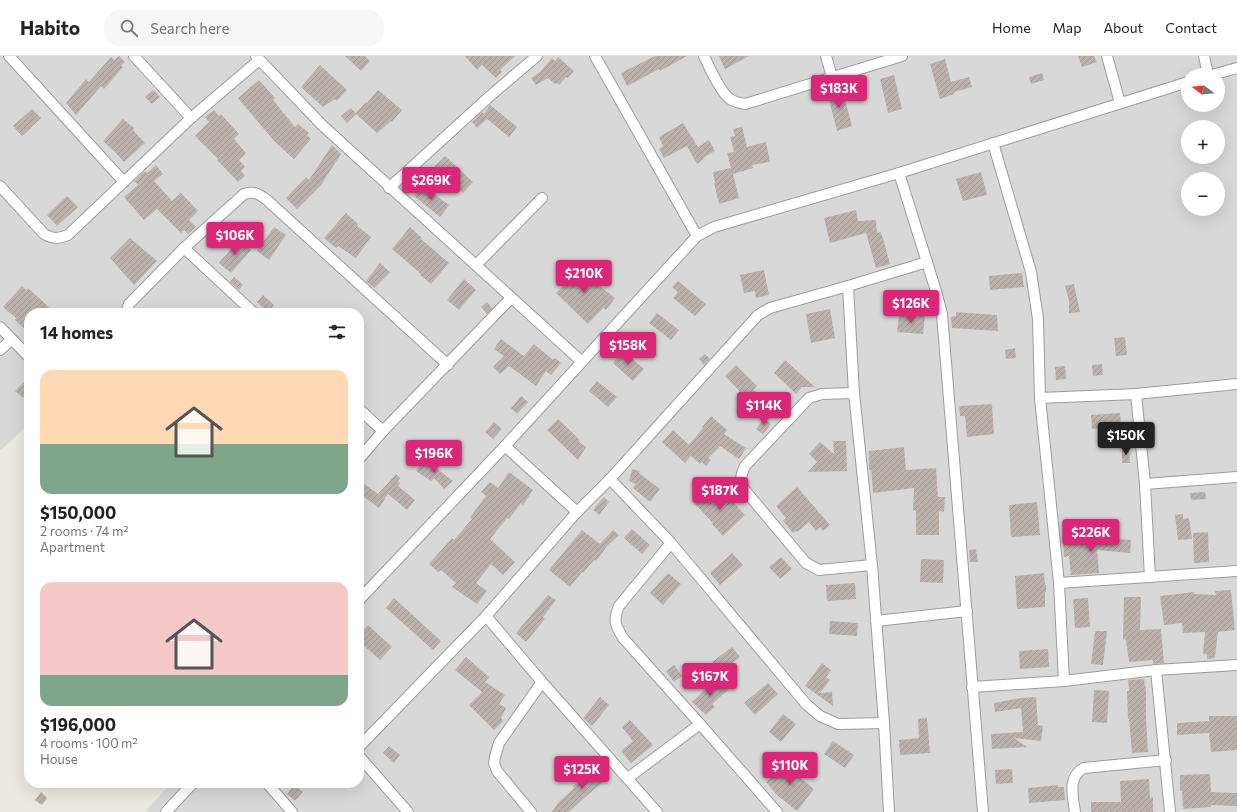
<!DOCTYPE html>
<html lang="en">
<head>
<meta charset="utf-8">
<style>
	body { margin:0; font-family:Commissioner,sans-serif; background:#f6f6f6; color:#222; height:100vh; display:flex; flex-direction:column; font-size:15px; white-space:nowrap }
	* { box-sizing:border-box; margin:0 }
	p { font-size:13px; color:#767676 }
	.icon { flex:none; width:22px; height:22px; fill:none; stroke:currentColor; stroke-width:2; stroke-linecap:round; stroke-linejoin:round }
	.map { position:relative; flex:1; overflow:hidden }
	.sheet { position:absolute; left:24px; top:252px; width:340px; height:480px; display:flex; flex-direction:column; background:#fff; border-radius:16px; box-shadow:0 4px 16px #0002 }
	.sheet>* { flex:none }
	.needle { width:26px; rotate:286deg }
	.controls { position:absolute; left:1181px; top:12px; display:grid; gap:8px }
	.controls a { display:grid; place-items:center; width:44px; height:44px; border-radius:50%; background:#fff; box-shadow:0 4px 16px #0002; font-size:20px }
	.price { position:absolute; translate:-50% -34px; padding:0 9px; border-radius:4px; background:#db2777; color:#fff; font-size:13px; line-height:26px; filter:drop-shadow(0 1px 2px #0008) }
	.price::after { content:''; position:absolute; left:50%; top:24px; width:12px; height:9px; margin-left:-6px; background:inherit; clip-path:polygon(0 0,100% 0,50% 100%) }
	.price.current { background:#222; color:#fff }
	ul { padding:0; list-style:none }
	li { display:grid; align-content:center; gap:8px; height:212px; padding:0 16px }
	li span { display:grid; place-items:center; height:124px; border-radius:12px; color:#555 }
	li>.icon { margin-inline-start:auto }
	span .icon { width:72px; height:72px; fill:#fffc; stroke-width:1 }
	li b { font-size:17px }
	h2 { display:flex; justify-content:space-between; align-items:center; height:48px; padding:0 16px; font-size:17px }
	header { display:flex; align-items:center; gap:24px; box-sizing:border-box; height:56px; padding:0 20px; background:#fff; border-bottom:1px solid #e0e0e0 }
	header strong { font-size:19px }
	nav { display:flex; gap:22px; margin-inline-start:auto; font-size:14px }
	.search { width:280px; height:36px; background:#f6f6f6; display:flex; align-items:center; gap:10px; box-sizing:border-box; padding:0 14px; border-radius:16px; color:#767676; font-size:15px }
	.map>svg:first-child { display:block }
	.residential { fill:#d9d8d8; fill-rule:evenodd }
	.building { fill:url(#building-hatch) }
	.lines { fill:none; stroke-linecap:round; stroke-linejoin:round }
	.minor-casing { stroke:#9c9c9c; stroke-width:12 }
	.minor { stroke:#fff; stroke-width:10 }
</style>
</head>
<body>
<header>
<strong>Habito</strong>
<div class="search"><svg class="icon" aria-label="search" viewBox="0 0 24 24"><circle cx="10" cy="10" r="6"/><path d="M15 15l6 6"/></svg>Search here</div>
<nav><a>Home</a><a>Map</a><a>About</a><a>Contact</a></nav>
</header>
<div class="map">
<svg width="1237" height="756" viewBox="0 0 1237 756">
	<defs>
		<pattern id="building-hatch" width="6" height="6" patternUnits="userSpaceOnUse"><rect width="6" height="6" fill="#bbb2ae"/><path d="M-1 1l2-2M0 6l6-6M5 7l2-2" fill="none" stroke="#a09895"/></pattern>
	</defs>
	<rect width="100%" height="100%" fill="#ebe7e1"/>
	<path class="residential" d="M0,0H1237V756H145L171,727H359V257H29V368L0,395ZM1188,19H1218V49H1188ZM1188,71H1218V101H1188ZM1188,123H1218V153H1188Z"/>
	<g class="building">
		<path d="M119,0L125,6L121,10L123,11L104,33L101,30L76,59L66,47L86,23L89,26L111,1L114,4Z"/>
		<path d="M345,0H365L370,5L361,15Z"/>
		<path d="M465,0H515L500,14L502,16L496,22L482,9L477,14Z"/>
		<path d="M655,0H687L660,15L659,13L627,30L621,17Z"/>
		<path d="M719,0H749L725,13Z"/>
		<path d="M1078,0H1094L1097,6L1082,11Z"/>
		<path d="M558,1L574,15L568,22L566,21L559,29L556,27L555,28L548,22L536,29L531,22L540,16L552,2L555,5Z"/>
		<path d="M945,3L951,26L969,21L972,31L954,36V38L940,43L930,8Z"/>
		<path d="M320,9L347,34L337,45L335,43L323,51L301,31Z"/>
		<path d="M1042,17L1044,24L1031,28L1029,21Z"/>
		<path d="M894,19L902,53L888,57L880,23Z"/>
		<path d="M259,24L275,42L273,44L295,71L298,68L309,77L307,79L311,83L294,103L275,86L238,42Z"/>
		<path d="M842,32L852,70L837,75L827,36Z"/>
		<path d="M153,34L160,41L152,48L145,41Z"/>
		<path d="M378,34L402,54L392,66L391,65L377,77L356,58L347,67L341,60L351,52L356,57L366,46L367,47Z"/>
		<path d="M490,49L517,71L509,81L487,63L477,72L472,66L482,56L484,58Z"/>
		<path d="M32,53L41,62L22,80L13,70Z"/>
		<path d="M214,54L219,60L221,58L239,78L234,83L246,97L239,104L245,111L241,115L245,120L238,126L217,104L218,103L195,80L209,66L205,61Z"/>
		<path d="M123,63L134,72L133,74L145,87L124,106L114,95L103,85Z"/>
		<path d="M683,67L698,91L709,84L715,95L703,102L704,103L697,108L687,90L664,102L659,93L663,90L659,81Z"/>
		<path d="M742,71L747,91L766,86L770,106L752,109L753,112L733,118L739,142L719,148L714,127H715L713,116L731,112L727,97L734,96L730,81L735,80L733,73Z"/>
		<path d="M332,89L341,98L321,129L297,153L286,142L306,121L309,124Z"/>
		<path d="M445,100L473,126L463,137L434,111Z"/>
		<path d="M156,109L163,118L154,125L172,145L181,137L198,155L189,164L196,171L188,178L184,174L181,177L157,153L144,164L124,141L138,129L134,125L145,115L147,117Z"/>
		<path d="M981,116L987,139L963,145L956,123Z"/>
		<path d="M422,129L449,149L440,161L414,140Z"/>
		<path d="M67,140L78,151L57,170L47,159Z"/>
		<path d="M856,154L858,165L876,164L877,177L881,176L890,208L876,212L866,177L830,187L824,162Z"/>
		<path d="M346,157L358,168L357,170L371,181L356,202L338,190L336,192L324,182Z"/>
		<path d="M274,171L286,179L269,204L257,195Z"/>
		<path d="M410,171L422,182L421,183L449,207L431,228L420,219L421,218L392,193Z"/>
		<path d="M130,182L157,205L134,229L110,202Z"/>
		<path d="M240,183L251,194L231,217L219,207Z"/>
		<path d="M569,206L615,242L606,254L603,252L588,268L556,237L571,223L562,217Z"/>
		<path d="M380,207L390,216L374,232L366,225Z"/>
		<path d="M764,214L769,239L756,242L755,235L744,237L740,219Z"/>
		<path d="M1022,217L1024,231L990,234L989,220Z"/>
		<path d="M234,221L243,229L239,234L230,226Z"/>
		<path d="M464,223L476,234L459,254L447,244Z"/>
		<path d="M678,225L706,248L695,260L673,242L678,236L672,231Z"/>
		<path d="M1074,228L1080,256L1069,257V245L1065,230Z"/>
		<path d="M22,230L27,235L28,232L49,251L43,257H29V277L15,264L16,262L3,251Z"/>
		<path d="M899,234H924L926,246L899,253Z"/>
		<path d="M263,239L274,249L268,256L257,246Z"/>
		<path d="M487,246L492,252L487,258L481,251Z"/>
		<path d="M830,253L835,282L811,287L806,258Z"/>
		<path d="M956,256L997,259L998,275L952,272L951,261L956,260Z"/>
		<path d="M657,257L679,274L671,284L649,267Z"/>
		<path d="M899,258L925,260L923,278L897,276Z"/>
		<path d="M1125,281L1127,299L1116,300L1114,282Z"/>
		<path d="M501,283L524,300L534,288L553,304L555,302L561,307L551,319L546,315L536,330L509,310L500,318L493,311L504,300L494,293Z"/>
		<path d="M1015,292L1016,302L1006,303L1005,294Z"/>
		<path d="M623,295L644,313L633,325L613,307Z"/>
		<path d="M705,298L710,303L704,309L699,303Z"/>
		<path d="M785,304L815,331H802L796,338L774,317Z"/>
		<path d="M1102,308L1103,319L1093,320L1092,309Z"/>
		<path d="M736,309L757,330L753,334L779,349L773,359L752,348L725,320Z"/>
		<path d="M1065,310L1066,323L1056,324L1055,311Z"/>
		<path d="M29,321V336L23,342L15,335Z"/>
		<path d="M597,325L617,341L608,351L589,335Z"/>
		<path d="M521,340L528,346L517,358L511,352Z"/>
		<path d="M992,348L994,378L967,381L965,360H960L959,350Z"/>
		<path d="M1120,357L1121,370L1092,373L1091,359Z"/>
		<path d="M711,360L727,374L724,378L746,392L739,403L720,390L708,402L711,404L706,410L702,406L700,408L691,400L685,407L662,386L673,374L689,389L703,372L702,371Z"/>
		<path d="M558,363L580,384L579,386L586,391L578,404L547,374Z"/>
		<path d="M764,363L771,368L763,378L756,373Z"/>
		<path d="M494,366L502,373L493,383L485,376Z"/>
		<path d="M833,385H846L847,415L808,416L817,406L809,398L820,386L834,398Z"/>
		<path d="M904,391L906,414L936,412L938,441H945L944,456L939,455V479H916V455L913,454L914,432L873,437L871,414H869V395Z"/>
		<path d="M1122,393H1129L1130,407H1122Z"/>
		<path d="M424,403L453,425L444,433L434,422L431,425L416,415Z"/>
		<path d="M632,413L640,415L639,417L660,433L650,446L633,432L636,428L629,425Z"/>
		<path d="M509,416L533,434L523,449L521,447L509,463L507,462L490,483L515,506L503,519L491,508L476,527L487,535L477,548L452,531L456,527L441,514L438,516L429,508L452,482L454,484L472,463L470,461L486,440L481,436L490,426L498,432Z"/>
		<path d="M396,418L400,422L398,425L400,427L398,430L415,444L407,454L388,438L379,452L359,437V424L378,438Z"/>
		<path d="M720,431L745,459L723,480L712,468L713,467L694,447L703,438L708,443Z"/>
		<path d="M797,431L830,469L823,475L820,471L816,475L809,466L797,476L796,475L793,477L783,465L786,462L776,450Z"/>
		<path d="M1205,436L1206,443L1191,444L1190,437Z"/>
		<path d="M604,441L609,446L599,459L593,454Z"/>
		<path d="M1037,446L1040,479L1011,481L1009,449Z"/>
		<path d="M1183,458V463L1189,462L1192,483L1178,484L1175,459Z"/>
		<path d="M632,473L650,489L642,498L624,482Z"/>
		<path d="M582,474L600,488L613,474L619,479L608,489L596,505L594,504L583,517L582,516L570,531L549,514Z"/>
		<path d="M1208,476L1209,506L1194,507L1193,477Z"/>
		<path d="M1101,482L1131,484L1130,497L1097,494L1099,517L1071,519L1069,500L1064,501L1063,486Z"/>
		<path d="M976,493L978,506H970L969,494Z"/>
		<path d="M732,497L743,509L720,529L710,517Z"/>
		<path d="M781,501L792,513L780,523L769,511Z"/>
		<path d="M921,503L944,504L943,527L920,526Z"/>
		<path d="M668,517L681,528L663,549L650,537Z"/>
		<path d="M1044,517L1045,529H1046V536H1045V551L1017,553L1015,520Z"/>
		<path d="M855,527L856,543L827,545L826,529Z"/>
		<path d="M1231,534L1235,574L1218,576L1215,602L1207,603V598H1203L1205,576L1183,577L1182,567H1181L1164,569L1160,540L1194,536V538L1216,539L1215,535Z"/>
		<path d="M548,539L556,544L543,561L545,563L526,586L516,577Z"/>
		<path d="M1124,541H1141L1140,574L1161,573L1164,607L1153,608V604L1129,606L1126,584L1123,583Z"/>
		<path d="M394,542L441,585L433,594L386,552Z"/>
		<path d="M1088,542L1090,571L1075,572L1073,543Z"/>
		<path d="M830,565L858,567L857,580L829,578Z"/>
		<path d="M368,569L392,591L380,604L359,585V579Z"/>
		<path d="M1095,575H1107L1103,609L1091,608Z"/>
		<path d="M732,591L740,601L720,616L712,606Z"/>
		<path d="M1048,593L1049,611L1020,613L1019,595Z"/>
		<path d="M466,601L489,621L485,626L505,639L499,648L506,652L501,662L503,665L494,674L469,649L482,636L455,614Z"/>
		<path d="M822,607L831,614L826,621L830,624L820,637L832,636L833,650L805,630Z"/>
		<path d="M674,609L682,620L674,626L666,615Z"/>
		<path d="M717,622L728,634L712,648L715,651L706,659L692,646Z"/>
		<path d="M1144,623L1146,635V663L1148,696L1132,697L1129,663H1128L1127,635H1129L1128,624Z"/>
		<path d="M768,627L778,638L755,659L744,647Z"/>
		<path d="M1094,634L1109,635L1107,667L1092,666Z"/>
		<path d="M600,641L609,649L592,670L583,662Z"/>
		<path d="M1036,641L1038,669L1043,670L1041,685L1014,682L1027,691L992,693L991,678L1023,676L1021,652L995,656L994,647L1021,642Z"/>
		<path d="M783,658L796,668L781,686L769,676Z"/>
		<path d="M1209,660H1237V694L1211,696L1209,677L1177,679V667L1209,665Z"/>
		<path d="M927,662L930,697L900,699L899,684L919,682L918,663Z"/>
		<path d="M630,664L653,689L631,707L621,695L633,685L622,671Z"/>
		<path d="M833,685L854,699L845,712L824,698Z"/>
		<path d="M389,690L400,699L394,707L383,697Z"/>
		<path d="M790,705L801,717L798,720L814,733L797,755L777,739L766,726Z"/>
		<path d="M598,709L608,722L584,742L569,756H552L558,747L574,732L573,730Z"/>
		<path d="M1012,713L1013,727L996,728L995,714Z"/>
		<path d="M1210,718L1211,736L1237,737V750L1211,749V751L1183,753L1182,735H1180V719Z"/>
		<path d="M1149,723L1150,742L1153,741V756H1091V746H1121L1120,725Z"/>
		<path d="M294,729L303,736L295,745L287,738Z"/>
		<path d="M1058,729V731H1064L1065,744L1029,747L1028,732Z"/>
		<path d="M41,736L47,742L42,749L35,744Z"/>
	</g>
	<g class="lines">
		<defs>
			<g id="minor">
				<path d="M9,0L124,126"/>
				<path d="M134,0L191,62"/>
				<path d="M256,0L322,69L581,305"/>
				<path d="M595,0L697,180"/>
				<path d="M704,0C709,11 721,37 730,43C734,46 740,47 745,48L902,0"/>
				<path d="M826,0L832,21"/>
				<path d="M1107,0L1120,47"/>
				<path d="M1204,0L1208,19"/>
				<path d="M1212,19L1237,12"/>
				<path d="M993,87L1031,216L1038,263L1040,342L1059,527L1064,625"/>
				<path d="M899,117L936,235L942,258L983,756"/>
				<path d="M0,130L44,178C53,183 58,183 68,179L191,62L259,4"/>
				<path d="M389,132L490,40L537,0"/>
				<path d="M184,192L254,257"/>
				<path d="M476,209L542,142"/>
				<path d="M848,230L854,337L872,509L884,667L889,756"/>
				<path d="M126,257L129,248L184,192L244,138C255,135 259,138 267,144L448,309"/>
				<path d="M0,271L29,301"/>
				<path d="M0,294L11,284"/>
				<path d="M854,337L822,338L809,342L745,410C741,419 740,423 743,432L806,507L819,514L872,509"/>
				<path d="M1136,338L1145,428L1150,521"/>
				<path d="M1040,342L1136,338L1237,328"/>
				<path d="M359,353L383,375"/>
				<path d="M505,390L577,456"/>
				<path d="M359,403L383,375L511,242"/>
				<path d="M610,423L671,487L806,648L820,660L838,668L884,667"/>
				<path d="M1145,428L1237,421"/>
				<path d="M671,487L619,550C613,564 615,569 623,582L700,668L777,756"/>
				<path d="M1059,527L1237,515"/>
				<path d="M359,544L505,390L697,180L714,171L899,117L1188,26"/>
				<path d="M486,560L542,626L657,756"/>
				<path d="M876,565L967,555"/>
				<path d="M1156,614L1170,756"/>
				<path d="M972,631L1064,625L1156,614L1237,609"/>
				<path d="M359,691L486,560L577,456L610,423L758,259L770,252L848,230L927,206"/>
				<path d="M359,700L408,756"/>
				<path d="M628,722L700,668"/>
				<path d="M267,727L292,756"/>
				<path d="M166,756L193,727"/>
				<path d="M531,756L497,715L494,707L495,701L499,687L542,626"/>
				<path d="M1075,756C1073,740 1067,721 1084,712L1166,704"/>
			</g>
		</defs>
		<use href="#minor" class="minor-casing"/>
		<use href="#minor" class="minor"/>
	</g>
</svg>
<div class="controls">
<a><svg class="needle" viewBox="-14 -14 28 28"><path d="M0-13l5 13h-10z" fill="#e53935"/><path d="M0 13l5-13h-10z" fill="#767676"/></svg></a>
<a>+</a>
<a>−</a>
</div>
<b class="price" style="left:839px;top:53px">$183K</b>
<b class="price" style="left:431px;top:145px">$269K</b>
<b class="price" style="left:235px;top:200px">$106K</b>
<b class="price" style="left:584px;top:238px">$210K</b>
<b class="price" style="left:911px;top:268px">$126K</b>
<b class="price" style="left:628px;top:310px">$158K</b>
<b class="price" style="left:764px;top:370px">$114K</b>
<b class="price current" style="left:1126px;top:400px">$150K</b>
<b class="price" style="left:434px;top:418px">$196K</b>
<b class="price" style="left:720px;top:455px">$187K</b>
<b class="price" style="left:1091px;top:497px">$226K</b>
<b class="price" style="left:710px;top:641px">$167K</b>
<b class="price" style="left:790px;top:730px">$110K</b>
<b class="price" style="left:582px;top:734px">$125K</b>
<section class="sheet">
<h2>14 homes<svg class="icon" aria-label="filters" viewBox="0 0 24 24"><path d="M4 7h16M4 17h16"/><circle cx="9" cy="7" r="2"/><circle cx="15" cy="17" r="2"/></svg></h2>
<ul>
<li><span style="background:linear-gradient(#ffd9b3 60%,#7fa58c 0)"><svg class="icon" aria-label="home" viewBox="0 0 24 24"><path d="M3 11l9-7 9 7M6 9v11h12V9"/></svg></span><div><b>$150,000</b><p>2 rooms · 74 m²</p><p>Apartment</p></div></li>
<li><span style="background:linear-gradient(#f6c9c9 75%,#7fa58c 0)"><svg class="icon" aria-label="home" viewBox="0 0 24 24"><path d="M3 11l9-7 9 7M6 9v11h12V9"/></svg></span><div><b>$196,000</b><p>4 rooms · 100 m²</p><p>House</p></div></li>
</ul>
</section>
</div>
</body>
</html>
